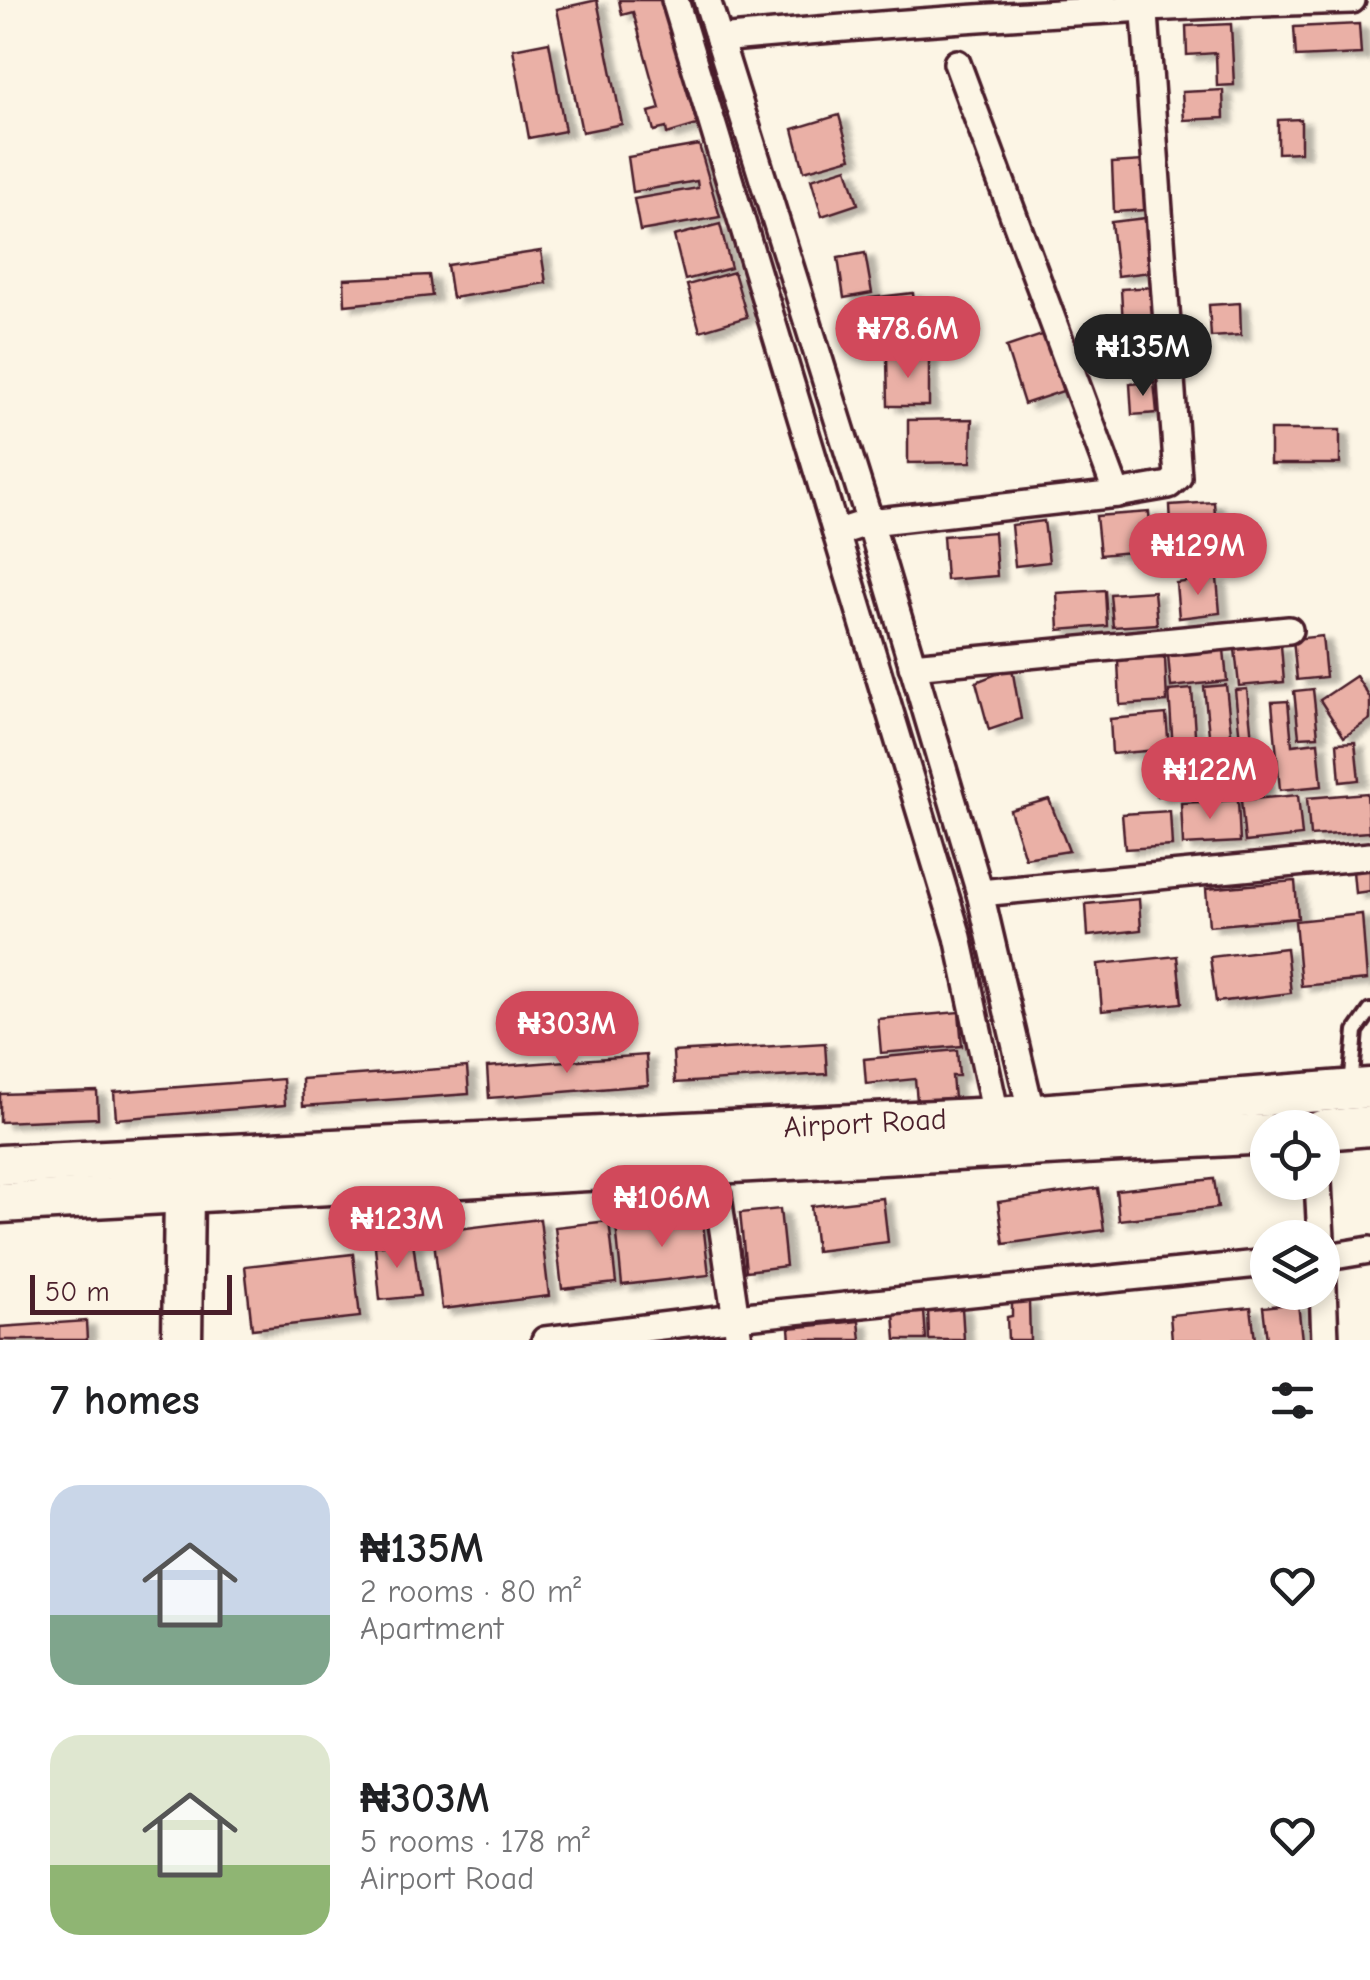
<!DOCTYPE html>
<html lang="en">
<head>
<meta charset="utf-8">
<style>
	body { margin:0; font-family:"Comic Neue",sans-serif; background:#f6f6f6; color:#202124; height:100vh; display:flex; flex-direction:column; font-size:38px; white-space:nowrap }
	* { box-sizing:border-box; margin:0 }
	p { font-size:32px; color:#757577 }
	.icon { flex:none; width:55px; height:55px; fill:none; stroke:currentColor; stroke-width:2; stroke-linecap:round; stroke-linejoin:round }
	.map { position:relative; height:1340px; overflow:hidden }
	.sheet { display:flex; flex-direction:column; background:#fff; flex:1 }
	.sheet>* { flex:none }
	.buttons { position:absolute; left:1250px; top:1110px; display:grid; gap:20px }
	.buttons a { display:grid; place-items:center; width:90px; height:90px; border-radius:50%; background:#fff; box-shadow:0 5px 15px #0003; font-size:50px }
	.scale { position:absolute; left:30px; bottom:25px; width:202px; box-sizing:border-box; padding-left:10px; border:5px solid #4a1f2b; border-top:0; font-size:28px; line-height:35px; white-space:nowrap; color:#4a1f2b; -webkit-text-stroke:8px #fcf5e5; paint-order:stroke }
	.price { position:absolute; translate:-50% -85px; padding:0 22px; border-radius:35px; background:#d1495b; color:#fff; font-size:32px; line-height:65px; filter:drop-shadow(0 2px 5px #0008) }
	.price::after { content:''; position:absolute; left:50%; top:60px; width:30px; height:22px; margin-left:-15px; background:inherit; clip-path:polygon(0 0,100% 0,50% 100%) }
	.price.current { background:#222; color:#fff }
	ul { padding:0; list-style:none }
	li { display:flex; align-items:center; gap:30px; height:250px; padding:0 50px }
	li span { display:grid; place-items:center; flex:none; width:280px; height:200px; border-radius:30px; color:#555 }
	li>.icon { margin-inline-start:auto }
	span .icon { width:120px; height:120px; fill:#fffc; stroke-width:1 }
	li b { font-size:42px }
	h2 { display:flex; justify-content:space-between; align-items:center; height:120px; padding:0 50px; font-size:42px }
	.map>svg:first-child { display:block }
	.building { fill:#eab0a6; stroke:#4a1f2b; stroke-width:2.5; filter:url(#shadow) }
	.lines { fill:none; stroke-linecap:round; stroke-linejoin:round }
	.service-casing { stroke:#4a1f2b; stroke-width:20 }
	.minor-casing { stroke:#4a1f2b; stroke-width:32 }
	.secondary-casing { stroke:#4a1f2b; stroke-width:45 }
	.service { stroke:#fcf5e5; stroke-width:12 }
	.minor { stroke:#fcf5e5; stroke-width:25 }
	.secondary { stroke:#fcf5e5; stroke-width:38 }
	.labels { text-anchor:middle; stroke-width:9; stroke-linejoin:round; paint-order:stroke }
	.street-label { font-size:30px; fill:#4a1f2b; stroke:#fcf5e5 }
</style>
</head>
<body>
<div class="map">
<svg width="1370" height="1340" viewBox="0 0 1370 1340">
	<defs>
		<filter id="shadow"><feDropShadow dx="9" dy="5" stdDeviation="2.5" flood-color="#0004"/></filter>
	</defs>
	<rect width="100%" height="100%" fill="#fcf5e5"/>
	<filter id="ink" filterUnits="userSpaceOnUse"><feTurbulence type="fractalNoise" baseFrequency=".01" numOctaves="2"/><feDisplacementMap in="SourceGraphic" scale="20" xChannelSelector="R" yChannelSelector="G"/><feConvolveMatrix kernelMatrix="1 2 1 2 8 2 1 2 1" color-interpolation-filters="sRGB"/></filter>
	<g filter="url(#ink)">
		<g class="building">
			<path d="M597,0L622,124L582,132L557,9Z"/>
			<path d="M619,0H663L697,125L667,134L666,128L654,131L649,112L660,109L633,12L622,15Z"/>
			<path d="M1231,24L1234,85L1217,86L1216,53L1187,55L1186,26Z"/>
			<path d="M1359,24L1361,54L1296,57L1294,27Z"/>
			<path d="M549,42L565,131L529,138L513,49Z"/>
			<path d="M1223,90L1224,118L1184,120L1182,92Z"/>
			<path d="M839,115L851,158L804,171L793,129Z"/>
			<path d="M1301,119V152L1278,153V120Z"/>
			<path d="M699,145L720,217L640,231L634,199L698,188L697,181L633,192L628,157Z"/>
			<path d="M1143,161L1145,210L1114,212L1112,163Z"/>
			<path d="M847,168L858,204L822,216L811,179Z"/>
			<path d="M1146,218L1151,272L1117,276L1111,222Z"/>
			<path d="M720,224L731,268L685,280L674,236Z"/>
			<path d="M541,251L546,283L452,298L447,265Z"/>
			<path d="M865,253L872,293L844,298L838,258Z"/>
			<path d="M734,272L747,317L700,331L687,285Z"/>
			<path d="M429,275L432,296L345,305L344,279Z"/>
			<path d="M1154,287L1158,376L1139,377L1136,324L1123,325L1121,289Z"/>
			<path d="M913,293L918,339L874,344L869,298Z"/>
			<path d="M1240,303L1241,335L1211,337L1209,305Z"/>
			<path d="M1045,334L1063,391L1024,404L1006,347Z"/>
			<path d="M929,356V406H888L887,357Z"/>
			<path d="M1154,382L1157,413L1132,415L1130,384Z"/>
			<path d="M972,419L971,462L908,463V420Z"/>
			<rect x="1270" y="430" width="70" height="34"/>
			<path d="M1214,502L1217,542L1172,546L1170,505Z"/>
			<path d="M1149,512L1152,550L1100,555L1096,516Z"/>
			<path d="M1044,521L1049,562L1015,566L1011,525Z"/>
			<path d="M994,532L997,576L946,580L943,536Z"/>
			<path d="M1217,578L1220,613L1179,618L1176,583Z"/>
			<path d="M1105,590L1107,626L1059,630L1057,593Z"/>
			<path d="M1154,591L1157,624L1113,627L1110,594Z"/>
			<path d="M1322,636L1326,677L1297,680L1293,639Z"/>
			<path d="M1281,645L1284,682L1239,686L1235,649Z"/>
			<path d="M1224,649L1227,681L1171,687L1168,655Z"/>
			<path d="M1165,658L1167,702L1120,705L1118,660Z"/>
			<path d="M1012,668L1021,719L989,730L976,682Z"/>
			<path d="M1356,676L1370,698V719L1344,737L1320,700Z"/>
			<path d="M1226,685L1232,742L1210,744L1204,687Z"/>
			<path d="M1192,689L1196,749L1173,750L1169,691Z"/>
			<path d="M1247,689L1252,739L1240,740L1235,690Z"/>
			<path d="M1313,689L1318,736L1299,737L1294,691Z"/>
			<path d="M1288,701L1292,745L1318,742L1322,786L1280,790L1272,702Z"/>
			<path d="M1166,714L1169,749L1112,754L1110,719Z"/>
			<path d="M1355,742L1359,780L1340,782L1337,743Z"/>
			<path d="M1261,744L1265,791L1244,793L1240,746Z"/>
			<path d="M1233,749L1236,794L1222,795L1220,750Z"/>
			<path d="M1201,753L1205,792L1187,793L1184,755Z"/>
			<path d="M1167,755L1173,794L1157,796L1152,758Z"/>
			<path d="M1367,793L1369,832L1310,836L1307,798Z"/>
			<path d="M1298,795L1302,836L1245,842L1241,800Z"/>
			<path d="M1049,799L1069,851L1025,858L1010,810Z"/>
			<path d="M1238,800L1240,842L1183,845L1181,803Z"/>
			<path d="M1170,811L1172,846L1125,849L1122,814Z"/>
			<path d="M1370,869V891L1355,893L1353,871Z"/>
			<path d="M1295,881L1298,918L1209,926L1206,889Z"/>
			<path d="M1139,899L1141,930L1088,936L1086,904Z"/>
			<path d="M1362,914L1367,980L1301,986L1295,921Z"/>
			<path d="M1286,948L1291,993L1216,1002L1210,957Z"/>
			<path d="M1177,956L1182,1003L1102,1011L1098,964Z"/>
			<path d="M959,1012L962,1046L881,1053L878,1019Z"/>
			<path d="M825,1043L827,1074L675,1083L673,1052Z"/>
			<path d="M957,1050L959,1076H952L954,1098L917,1101L915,1079L866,1084L864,1059Z"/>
			<path d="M646,1055L648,1085L489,1098L487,1067Z"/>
			<path d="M467,1067L469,1094L303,1106L302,1079Z"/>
			<path d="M283,1079L285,1105L116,1119L114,1092Z"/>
			<path d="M97,1091L98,1118L0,1122V1094Z"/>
			<path d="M1214,1179L1218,1208L1119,1220L1116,1190Z"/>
			<path d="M1098,1188L1104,1230L1004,1244L998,1202Z"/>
			<path d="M883,1198L888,1242L816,1251L811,1206Z"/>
			<path d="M780,1209L786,1266L746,1271L740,1213Z"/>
			<path d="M702,1214L709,1275L622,1285L616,1225Z"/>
			<path d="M540,1219L549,1296L442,1309L433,1232Z"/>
			<path d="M609,1221L616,1283L562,1289L555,1227Z"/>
			<path d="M413,1241L420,1296L380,1300L375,1246Z"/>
			<path d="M353,1254L360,1317L252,1329L245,1266Z"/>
			<path d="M1029,1301L1030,1340H1008L1007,1317L1012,1316V1302Z"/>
			<path d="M1298,1303L1302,1340H1267L1263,1307Z"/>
			<path d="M962,1307L964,1340H929L928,1308Z"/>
			<path d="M1251,1307L1255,1340H1172L1170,1315Z"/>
			<path d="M924,1311L926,1340H896L894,1313Z"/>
			<path d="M86,1321L87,1340H0V1327Z"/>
			<path d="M859,1321L861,1340H790L789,1328Z"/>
		</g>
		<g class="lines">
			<defs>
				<path id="service" d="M1351,1087L1356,1031L1370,1011"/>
				<g id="minor">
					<path d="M675,0L958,937L999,1129"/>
					<path d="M707,0L870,522L980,893L1035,1128"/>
					<path d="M719,39C930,19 1140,6 1352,0"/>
					<path d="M957,63L1117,494"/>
					<path d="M836,533L870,522L1117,494L1169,485L1178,477L1144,0"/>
					<path d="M912,666L1289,630"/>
					<path d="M980,893L1370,856"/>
					<path d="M713,1162L739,1340"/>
					<path d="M1318,1182L1321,1238"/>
					<path d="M1322,1258L1370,1250"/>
					<path d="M1322,1261L1325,1340"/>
					<path d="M545,1340L736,1317L1268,1263"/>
				</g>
				<g id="secondary">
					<path d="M1322,1130L1370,1126"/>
					<path d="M0,1165L998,1117L1370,1088"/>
					<path d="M0,1203L1268,1134"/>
					<path d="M182,1340L184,1193"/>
				</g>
			</defs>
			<use href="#service" class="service-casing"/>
			<use href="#minor" class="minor-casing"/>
			<use href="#secondary" class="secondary-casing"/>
			<use href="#service" class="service"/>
			<use href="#minor" class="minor"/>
			<use href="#secondary" class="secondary"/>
		</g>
	</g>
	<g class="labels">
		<g class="street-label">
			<text transform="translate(865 1123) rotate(-3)" y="10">Airport Road</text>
		</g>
	</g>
</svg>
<div class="buttons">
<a><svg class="icon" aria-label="locate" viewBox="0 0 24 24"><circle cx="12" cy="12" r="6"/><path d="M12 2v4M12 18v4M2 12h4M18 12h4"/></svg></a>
<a><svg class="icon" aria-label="layers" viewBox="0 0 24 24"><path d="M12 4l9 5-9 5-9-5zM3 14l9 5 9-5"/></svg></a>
</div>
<div class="scale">50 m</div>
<b class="price" style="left:908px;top:381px">₦78.6M</b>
<b class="price current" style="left:1143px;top:399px">₦135M</b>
<b class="price" style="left:1198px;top:598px">₦129M</b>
<b class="price" style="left:1210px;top:822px">₦122M</b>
<b class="price" style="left:567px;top:1076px">₦303M</b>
<b class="price" style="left:662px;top:1250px">₦106M</b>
<b class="price" style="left:397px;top:1271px">₦123M</b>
</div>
<section class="sheet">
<h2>7 homes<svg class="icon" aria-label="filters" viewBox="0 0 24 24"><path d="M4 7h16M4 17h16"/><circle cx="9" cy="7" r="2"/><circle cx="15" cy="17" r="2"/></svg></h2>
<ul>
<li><span style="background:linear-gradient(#c9d6e8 65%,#7fa58c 0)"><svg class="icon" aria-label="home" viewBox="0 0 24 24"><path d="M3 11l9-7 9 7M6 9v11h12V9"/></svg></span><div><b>₦135M</b><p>2 rooms · 80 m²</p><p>Apartment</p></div><svg class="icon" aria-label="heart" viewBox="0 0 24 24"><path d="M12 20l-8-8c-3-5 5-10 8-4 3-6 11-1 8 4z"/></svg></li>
<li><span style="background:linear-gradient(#dfe7d0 65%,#8fb573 0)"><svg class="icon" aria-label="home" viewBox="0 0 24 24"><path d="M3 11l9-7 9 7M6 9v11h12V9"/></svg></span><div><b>₦303M</b><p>5 rooms · 178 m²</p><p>Airport Road</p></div><svg class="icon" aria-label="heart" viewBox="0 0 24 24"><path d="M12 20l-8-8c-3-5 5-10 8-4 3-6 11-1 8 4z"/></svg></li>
</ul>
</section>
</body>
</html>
